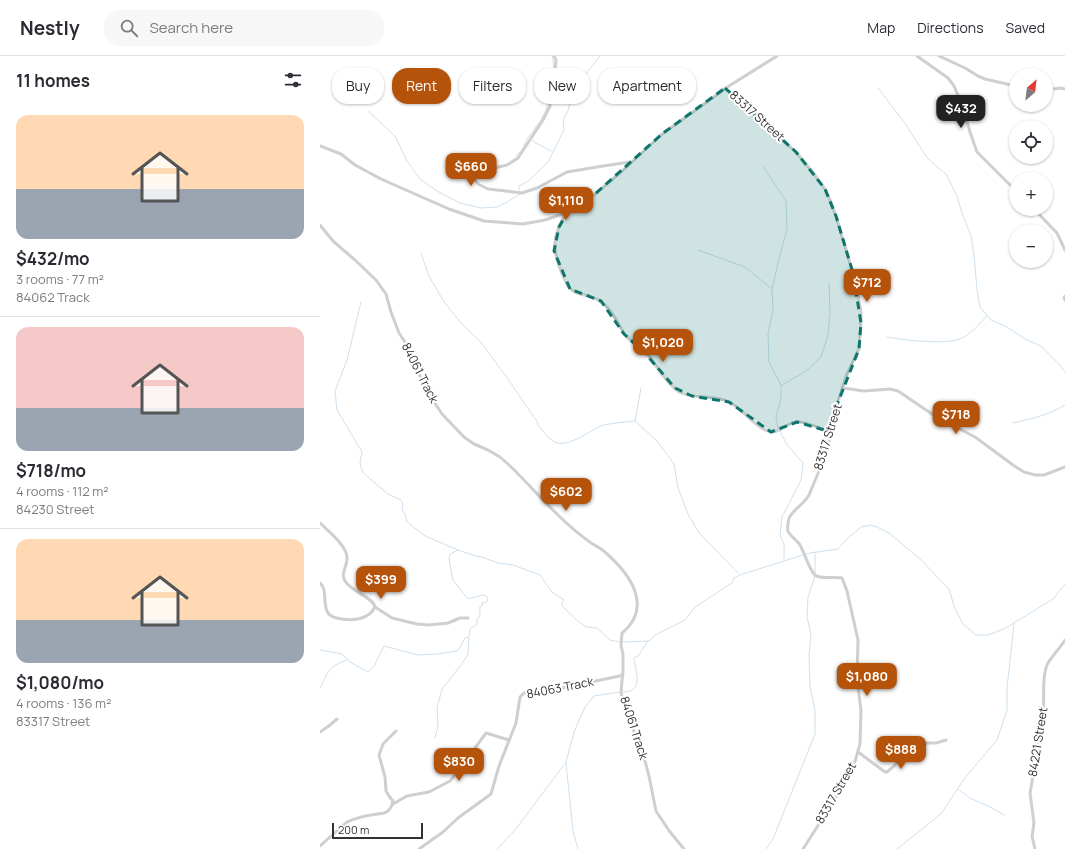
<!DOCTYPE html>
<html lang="en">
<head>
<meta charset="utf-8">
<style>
	body { margin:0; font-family:Manrope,sans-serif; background:#f7f7f7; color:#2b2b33; height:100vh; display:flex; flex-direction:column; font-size:15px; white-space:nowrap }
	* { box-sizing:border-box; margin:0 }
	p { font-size:13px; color:#7c7c81 }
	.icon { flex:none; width:22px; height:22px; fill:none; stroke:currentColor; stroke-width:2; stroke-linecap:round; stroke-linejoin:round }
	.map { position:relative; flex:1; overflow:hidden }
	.panel { display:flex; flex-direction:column; background:#fff; width:320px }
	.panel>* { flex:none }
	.guide { position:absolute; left:12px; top:12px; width:380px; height:36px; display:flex; gap:8px }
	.needle { width:26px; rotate:28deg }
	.buttons { position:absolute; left:689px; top:12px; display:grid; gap:8px }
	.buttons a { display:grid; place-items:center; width:44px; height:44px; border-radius:50%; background:#fff; box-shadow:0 1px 3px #0004; font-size:20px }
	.scale { position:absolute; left:12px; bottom:10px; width:91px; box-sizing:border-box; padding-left:4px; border:2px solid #323232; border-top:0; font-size:11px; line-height:14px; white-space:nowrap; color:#323232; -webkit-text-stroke:3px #fff; paint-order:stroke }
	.price { position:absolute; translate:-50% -34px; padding:0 9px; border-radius:8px; background:#b45309; color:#fff; font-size:13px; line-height:26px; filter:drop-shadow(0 1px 2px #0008) }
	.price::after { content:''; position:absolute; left:50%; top:24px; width:12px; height:9px; margin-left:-6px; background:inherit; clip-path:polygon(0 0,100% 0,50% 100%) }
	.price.active { background:#222; color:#fff }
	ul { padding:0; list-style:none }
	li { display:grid; align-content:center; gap:8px; height:212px; padding:0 16px }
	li+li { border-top:1px solid #e1e1e2 }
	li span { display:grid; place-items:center; height:124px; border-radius:12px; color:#555 }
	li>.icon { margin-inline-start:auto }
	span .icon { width:72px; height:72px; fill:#fffc; stroke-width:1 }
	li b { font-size:17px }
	h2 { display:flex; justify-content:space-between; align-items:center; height:48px; padding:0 16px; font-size:17px }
	.tag { padding:0 14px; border-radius:16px; background:#fff; box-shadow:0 1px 3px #0004; font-size:14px; line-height:36px }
	.tag.active { background:#b45309; color:#fff }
	header { display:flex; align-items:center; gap:24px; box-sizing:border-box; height:56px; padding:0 20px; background:#fff; border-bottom:1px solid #e1e1e2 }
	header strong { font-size:19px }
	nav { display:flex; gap:22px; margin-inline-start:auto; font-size:14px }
	.search { width:280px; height:36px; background:#f7f7f7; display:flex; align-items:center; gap:10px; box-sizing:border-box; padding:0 14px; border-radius:16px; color:#7c7c81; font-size:15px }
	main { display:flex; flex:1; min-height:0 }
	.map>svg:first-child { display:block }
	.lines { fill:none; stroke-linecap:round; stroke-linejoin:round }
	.stream { stroke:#cfe0ed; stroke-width:1 }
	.minor { stroke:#cfcfcf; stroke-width:3 }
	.marked { fill:#0f766e; fill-opacity:0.2; stroke:#0f766e; stroke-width:3; stroke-dasharray:8 5; stroke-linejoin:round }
	.labels { text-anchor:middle; stroke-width:4; stroke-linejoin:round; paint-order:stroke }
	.street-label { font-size:12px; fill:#323232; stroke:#fff }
</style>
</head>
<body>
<header>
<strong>Nestly</strong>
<div class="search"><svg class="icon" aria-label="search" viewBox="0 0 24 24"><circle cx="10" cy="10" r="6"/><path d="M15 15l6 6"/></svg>Search here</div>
<nav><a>Map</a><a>Directions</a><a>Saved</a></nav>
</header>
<main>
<section class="panel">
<h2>11 homes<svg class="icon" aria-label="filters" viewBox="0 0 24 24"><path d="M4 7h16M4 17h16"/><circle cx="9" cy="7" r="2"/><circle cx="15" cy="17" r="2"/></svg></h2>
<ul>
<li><span style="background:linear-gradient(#ffd9b3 60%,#9aa5b1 0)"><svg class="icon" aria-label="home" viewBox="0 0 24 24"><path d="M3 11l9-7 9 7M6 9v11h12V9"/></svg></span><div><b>$432/mo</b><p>3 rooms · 77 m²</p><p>84062 Track</p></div></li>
<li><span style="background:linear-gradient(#f6c9c9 65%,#9aa5b1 0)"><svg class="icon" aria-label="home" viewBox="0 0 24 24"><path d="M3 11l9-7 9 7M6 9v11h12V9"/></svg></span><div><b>$718/mo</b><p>4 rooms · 112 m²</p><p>84230 Street</p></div></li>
<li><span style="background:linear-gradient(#ffd9b3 65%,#9aa5b1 0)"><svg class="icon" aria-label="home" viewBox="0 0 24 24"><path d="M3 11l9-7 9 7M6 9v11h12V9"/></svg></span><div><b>$1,080/mo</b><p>4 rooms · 136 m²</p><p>83317 Street</p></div></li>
</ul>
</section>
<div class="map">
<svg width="745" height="793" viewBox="0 0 745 793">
	<rect width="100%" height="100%" fill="#fff"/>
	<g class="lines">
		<g class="stream">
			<path d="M231,30C233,19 235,10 232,0"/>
			<path d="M236,30L249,36"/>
			<path d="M558,32L584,66L608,103L626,118L637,140L642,157L651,180L654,199L657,234L660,251L671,264L687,271L705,283L721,290L739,308L745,316"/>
			<path d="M48,55L75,80L87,105L100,123L117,135L140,147L161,152L177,151L187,146L200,138"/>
			<path d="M212,84L214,86L231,95"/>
			<path d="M196,100L202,94L207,83L221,64L226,54L229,40"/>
			<path d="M443,110L466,145L467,173L458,207L452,233L453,254L448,278L449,306L461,329V343L456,361L458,372"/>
			<path d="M199,134V130L207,126L228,106L244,74L243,64L248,55L251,41L249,36L259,32L265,19L280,0"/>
			<path d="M378,194L425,211L452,233"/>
			<path d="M101,197L109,220L124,246L142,268L160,285L188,323L211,357L217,365L218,369C222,374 227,381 233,385C246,394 269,375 281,370C289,367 307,366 315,365L337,385L354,408L358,432L368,458L379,477L419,518"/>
			<path d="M41,246L27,304L15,335L17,354L42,396L40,407L42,415L49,422L68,438L81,444L83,448L82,454L85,458L87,466L105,480L138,494"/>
			<path d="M567,281C584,284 630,290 644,281C653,276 660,267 667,260"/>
			<path d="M462,329L486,315L501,301L508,279L510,257L509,227"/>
			<path d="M315,365L321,332"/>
			<path d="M693,367C711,363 729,359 745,349"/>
			<path d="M460,375L467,389L483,407L481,424L462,461L460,479L464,488V504"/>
			<path d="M486,498L490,497L518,493L528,482L541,471L550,469L557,471L569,477L600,503L629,533L635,553L643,568L656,579H668L684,573L733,543L745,528"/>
			<path d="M495,517V496"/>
			<path d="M303,586L329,585L335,579L365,564L375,551L412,527L414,522L420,519L483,499"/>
			<path d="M0,594L22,598L30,606L48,616L54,610L64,590L98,599L117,598L137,595L140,591L145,582L149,581L150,573L157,568V563L160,560V553L159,552L162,550V547L167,546L168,542L165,539C158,539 154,543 147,542L133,524L129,503L130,498L138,494L156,500L162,501L178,507L193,509L220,519L232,536L244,544L242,547V550L258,565L266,571L277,572L290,584L300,586"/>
			<path d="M0,632C8,616 9,610 27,604"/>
			<path d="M303,636C324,636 316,617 314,603L315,601L318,600L328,585"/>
			<path d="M115,682L118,670L117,652L122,633L141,609L148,598L149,582"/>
			<path d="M246,707L253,775L258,793"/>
			<path d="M638,733L650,742L672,752L684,759"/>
			<path d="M177,793L195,774L246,706L254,676L265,651L274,640L300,636"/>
			<path d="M446,793L453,783L495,678V655L490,630L489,599L491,578L487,561L488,541L495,520"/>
			<path d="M577,793L621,758L644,723L677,684L687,654V632L694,568"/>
		</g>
		<g class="minor">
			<path d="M234,0L236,4L235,18L231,34L230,50L223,64L198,102L187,109L161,115L155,119V124L158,128L168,133L202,137L217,132L247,116L283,110L310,106"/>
			<path d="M597,0L628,22L634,30L643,51L650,76L657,96L696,135"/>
			<path d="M619,0L645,12L658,20L665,23L687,28L696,31"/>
			<path d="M405,32L476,96L495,119L505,133L511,146L516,160L533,217L538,239L541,256V267L539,293L527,318L515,354L513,363L508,391L506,398L489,439C484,448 473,454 469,462C468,466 467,471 468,475C470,480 477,484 480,489C484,496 490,515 495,519C501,524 514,520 522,522L527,535L538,584L537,623L541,654L540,688L534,709L515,743L483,793"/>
			<path d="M726,34L741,32L745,33"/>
			<path d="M0,90L21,98L35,109L61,123L129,153L164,165L203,168L225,164L248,156L275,138L301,116L342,78L409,30L457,0"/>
			<path d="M714,153L737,177L745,194"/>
			<path d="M246,157C231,182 232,194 243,220C245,225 248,232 253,235C256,237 260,238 264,239C276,242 283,245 291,256C297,263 300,272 305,279C311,286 319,291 326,297C337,309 345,327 359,336C375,344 393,338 409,346C423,353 436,373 451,376C460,377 467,367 476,366C488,365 499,373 511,376"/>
			<path d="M0,169L13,185L35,204L56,224L66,238L71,256L79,277L87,289L105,332L122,358L144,381L154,388L168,394L180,401L189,409C206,425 221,443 238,459C248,469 260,479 271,487C276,490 282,493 286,497C311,519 333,551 302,577L301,590L303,598V614L301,636L304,649L325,705L329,720L336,755L350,776L364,793"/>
			<path d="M745,240L744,242L745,244"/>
			<path d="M523,332L544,335L570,333L578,335L615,360L655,381L693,409L704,416L715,419H724L745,411"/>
			<path d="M0,467C8,475 26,489 27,501C28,510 20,517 25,525C32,536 53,541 55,551C49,563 34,565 22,563C17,562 11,562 8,557C2,548 8,534 0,527"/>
			<path d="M55,551L72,562L97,568L109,569L128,567L140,562H148"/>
			<path d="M0,676L10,669L17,663"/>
			<path d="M538,696L565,716H567L574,710L588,692L591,690L607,687H616L626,684"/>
			<path d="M73,748L87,740L109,736L130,725L139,714L166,677L189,684"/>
			<path d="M0,790L27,766C34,763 43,760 51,759C55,758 60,758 64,757C69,756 72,750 73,745L69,740L66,735L65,721L59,699L63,688L76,675"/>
			<path d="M99,793L123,776L138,762L171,738L179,710L196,667L200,641L204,637L242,632L295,621L303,619"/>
			<path d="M715,793L712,780L714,767L710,737L723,664C725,649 721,619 728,607C733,599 740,592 745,584"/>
		</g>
	</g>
	<path class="marked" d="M405,32L476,96L505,133L516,160L533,217L541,267L539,293L515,354L511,376L477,366L451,376L409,346L372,340L355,332L324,296L304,278L281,245L250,233L234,195L239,171L247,157L275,138L342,78Z"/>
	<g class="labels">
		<g class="street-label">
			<text transform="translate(437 60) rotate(42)" y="4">83317 Street</text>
			<text transform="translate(100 317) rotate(63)" y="4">84061 Track</text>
			<text transform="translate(508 381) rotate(-73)" y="4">83317 Street</text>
			<text transform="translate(240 632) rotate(-11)" y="4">84063 Track</text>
			<text transform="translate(314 672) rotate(72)" y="4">84061 Track</text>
			<text transform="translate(718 686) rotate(-81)" y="4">84221 Street</text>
			<text transform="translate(516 737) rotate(-60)" y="4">83317 Street</text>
		</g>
	</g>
</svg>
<div class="buttons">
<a><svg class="needle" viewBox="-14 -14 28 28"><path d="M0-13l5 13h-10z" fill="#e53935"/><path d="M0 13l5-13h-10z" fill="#7c7c81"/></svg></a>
<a><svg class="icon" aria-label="locate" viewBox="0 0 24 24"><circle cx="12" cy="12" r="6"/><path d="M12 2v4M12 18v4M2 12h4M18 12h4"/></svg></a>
<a>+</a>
<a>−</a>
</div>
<div class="scale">200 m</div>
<b class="price active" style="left:641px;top:73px">$432</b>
<b class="price" style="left:151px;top:131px">$660</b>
<b class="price" style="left:246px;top:165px">$1,110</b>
<b class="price" style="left:547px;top:247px">$712</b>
<b class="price" style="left:343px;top:307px">$1,020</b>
<b class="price" style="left:636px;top:379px">$718</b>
<b class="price" style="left:246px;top:456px">$602</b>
<b class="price" style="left:61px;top:544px">$399</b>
<b class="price" style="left:547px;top:641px">$1,080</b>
<b class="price" style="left:581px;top:714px">$888</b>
<b class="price" style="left:139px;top:726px">$830</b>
<div class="guide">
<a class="tag">Buy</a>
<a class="tag active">Rent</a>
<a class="tag">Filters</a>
<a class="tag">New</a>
<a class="tag">Apartment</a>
</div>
</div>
</main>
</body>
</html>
